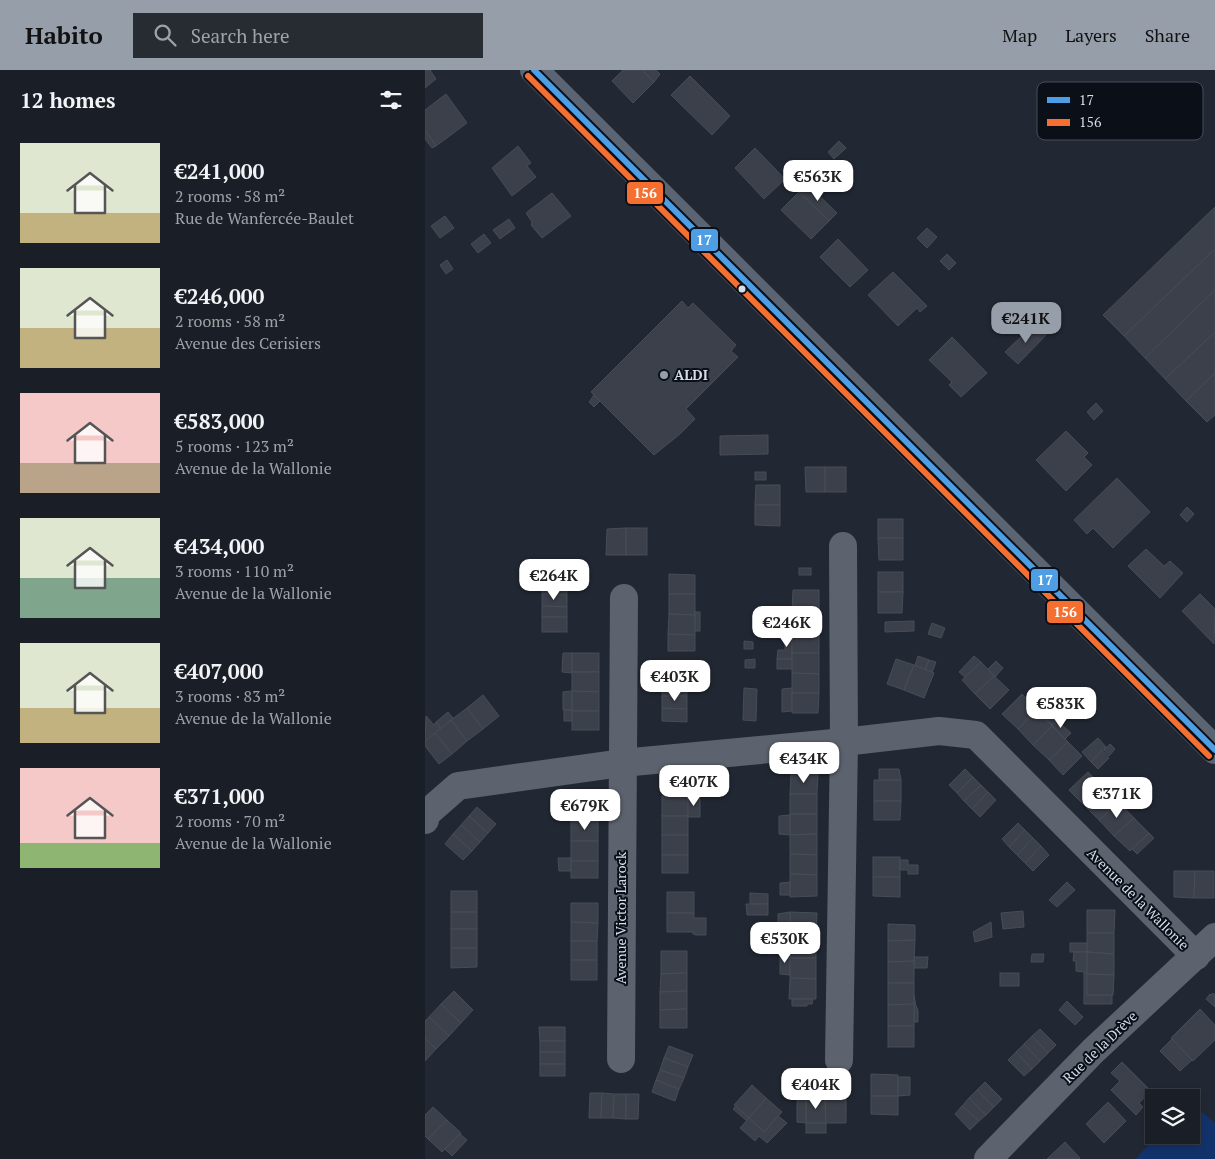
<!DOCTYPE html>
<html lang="en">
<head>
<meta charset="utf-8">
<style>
	body { margin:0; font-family:"PT Serif",serif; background:#272b32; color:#f1f3f6; height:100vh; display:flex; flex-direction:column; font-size:19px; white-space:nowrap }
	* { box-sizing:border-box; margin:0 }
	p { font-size:16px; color:#9fa2a7 }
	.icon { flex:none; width:28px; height:28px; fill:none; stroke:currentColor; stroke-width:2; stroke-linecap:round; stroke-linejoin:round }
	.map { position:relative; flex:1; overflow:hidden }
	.drawer { display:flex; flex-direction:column; background:#1a1e26; width:425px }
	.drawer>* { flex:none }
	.tools { position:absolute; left:720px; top:1019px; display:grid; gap:10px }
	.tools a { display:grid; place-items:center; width:55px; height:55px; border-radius:0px; background:#1a1e26; box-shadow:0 2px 8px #0003,0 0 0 1px #383c43; font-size:25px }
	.price { position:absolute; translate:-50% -42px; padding:0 11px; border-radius:10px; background:#fff; color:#222; font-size:16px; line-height:32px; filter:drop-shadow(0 1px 2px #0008) }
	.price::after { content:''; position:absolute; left:50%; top:30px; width:15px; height:11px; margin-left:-8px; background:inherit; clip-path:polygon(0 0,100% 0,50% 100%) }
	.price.on { background:#969ea9; color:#111 }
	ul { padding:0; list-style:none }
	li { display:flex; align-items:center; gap:15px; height:125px; padding:0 20px }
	li span { display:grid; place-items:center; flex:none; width:140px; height:100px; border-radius:0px; color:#555 }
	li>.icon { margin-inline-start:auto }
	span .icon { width:60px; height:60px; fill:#fffc; stroke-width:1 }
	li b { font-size:21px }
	h2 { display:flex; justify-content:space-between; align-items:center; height:60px; padding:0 20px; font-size:21px }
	header { display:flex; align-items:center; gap:30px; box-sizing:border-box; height:70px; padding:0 25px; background:#969ea9; color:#111 }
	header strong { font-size:24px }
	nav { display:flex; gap:28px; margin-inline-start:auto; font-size:18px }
	.search { width:350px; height:45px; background:#272b32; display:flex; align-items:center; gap:12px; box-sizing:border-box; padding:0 18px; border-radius:0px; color:#9fa2a7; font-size:19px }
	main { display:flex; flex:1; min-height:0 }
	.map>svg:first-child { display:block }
	.green { fill:#12326b }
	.building { fill:#3c404a; stroke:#474d56 }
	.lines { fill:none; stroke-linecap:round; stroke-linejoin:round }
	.minor { stroke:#5c636e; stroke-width:28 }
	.major { stroke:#5b6472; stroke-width:28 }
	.bus-1-casing { stroke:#0b0f18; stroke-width:10 }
	.bus-2-casing { stroke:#0b0f18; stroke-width:10 }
	.bus-1 { stroke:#4d9ee5; stroke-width:6 }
	.bus-2 { stroke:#f46f30; stroke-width:6 }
	.bus-dot { fill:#d5dde9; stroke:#0b0f18; stroke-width:2 }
	.poi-dot { fill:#969ea9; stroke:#0b0f18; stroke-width:2 }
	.labels { text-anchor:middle; stroke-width:4; stroke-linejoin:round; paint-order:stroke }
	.poi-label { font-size:14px; font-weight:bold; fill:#d5dde9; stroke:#0b0f18; text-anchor:start }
	.street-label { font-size:14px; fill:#d5dde9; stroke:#0b0f18 }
	.key { fill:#0b0f18; stroke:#484d57; stroke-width:1 }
	.key-label { font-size:14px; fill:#d5dde9 }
	.line-badge { stroke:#0b0f18; stroke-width:2 }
	.badge-label { font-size:14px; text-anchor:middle; font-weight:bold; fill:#fff }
</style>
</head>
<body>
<header>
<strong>Habito</strong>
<div class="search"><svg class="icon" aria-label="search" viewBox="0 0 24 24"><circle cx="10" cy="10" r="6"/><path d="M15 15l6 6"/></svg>Search here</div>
<nav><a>Map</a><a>Layers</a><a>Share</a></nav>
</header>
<main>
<section class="drawer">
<h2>12 homes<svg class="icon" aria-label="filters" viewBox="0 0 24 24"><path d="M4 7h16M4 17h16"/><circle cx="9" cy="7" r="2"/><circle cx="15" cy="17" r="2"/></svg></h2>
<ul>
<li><span style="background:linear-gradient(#dfe7d0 70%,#c2b280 0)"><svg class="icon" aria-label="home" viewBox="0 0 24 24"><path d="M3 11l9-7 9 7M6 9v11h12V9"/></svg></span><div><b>€241,000</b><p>2 rooms · 58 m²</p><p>Rue de Wanfercée-Baulet</p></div></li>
<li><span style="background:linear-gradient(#dfe7d0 60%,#c2b280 0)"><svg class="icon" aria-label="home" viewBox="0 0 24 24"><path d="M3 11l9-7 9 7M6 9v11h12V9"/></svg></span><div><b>€246,000</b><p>2 rooms · 58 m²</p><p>Avenue des Cerisiers</p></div></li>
<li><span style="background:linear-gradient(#f6c9c9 70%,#b9a48a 0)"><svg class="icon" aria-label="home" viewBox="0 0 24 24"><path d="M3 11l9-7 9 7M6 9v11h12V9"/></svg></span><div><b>€583,000</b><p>5 rooms · 123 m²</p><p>Avenue de la Wallonie</p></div></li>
<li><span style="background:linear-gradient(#dfe7d0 60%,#7fa58c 0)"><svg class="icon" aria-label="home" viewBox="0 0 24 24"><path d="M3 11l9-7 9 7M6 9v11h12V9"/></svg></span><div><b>€434,000</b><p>3 rooms · 110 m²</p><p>Avenue de la Wallonie</p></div></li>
<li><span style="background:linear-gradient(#dfe7d0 65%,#c2b280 0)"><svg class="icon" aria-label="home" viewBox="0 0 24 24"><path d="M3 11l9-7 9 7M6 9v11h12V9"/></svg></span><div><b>€407,000</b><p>3 rooms · 83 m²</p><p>Avenue de la Wallonie</p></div></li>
<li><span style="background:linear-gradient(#f6c9c9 75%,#8fb573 0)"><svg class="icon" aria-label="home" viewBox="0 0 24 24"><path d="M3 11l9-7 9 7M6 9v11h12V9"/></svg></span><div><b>€371,000</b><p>2 rooms · 70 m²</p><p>Avenue de la Wallonie</p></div></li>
</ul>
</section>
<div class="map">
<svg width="790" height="1089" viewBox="0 0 790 1089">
	<rect width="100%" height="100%" fill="#222833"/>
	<path class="green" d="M766,1033L790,1053V1089H711L732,1065H766Z"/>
	<g class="building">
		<path d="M0,0H5L11,9L0,18Z"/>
		<path d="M198,0H217L229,12L208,33L187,11Z"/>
		<path d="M217,0H231L235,4L229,12Z"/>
		<path d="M265,6L305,46L287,65L246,25Z"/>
		<path d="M21,24L42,53L11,76L0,60V40Z"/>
		<path d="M0,60L11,76L7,78L0,69Z"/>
		<path d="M414,71L421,78L409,89L403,82Z"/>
		<path d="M93,76L106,93L102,96L111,107L87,126L67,98Z"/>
		<path d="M330,78L360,109L339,129L310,98Z"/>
		<path d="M381,113L412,143L404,151L374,122Z"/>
		<path d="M374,122L404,151L386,169L356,140Z"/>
		<path d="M127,123L146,146L117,168L106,155L107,152L101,143Z"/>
		<path d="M790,137V179L699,266L678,245Z"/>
		<path d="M20,146L29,158L15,168L6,156Z"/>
		<path d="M84,149L90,158L75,169L68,160Z"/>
		<path d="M502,158L512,167L502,178L492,168Z"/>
		<path d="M59,164L66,173L53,183L46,174Z"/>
		<path d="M413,169L443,200L425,217L395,187Z"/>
		<path d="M790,179V220L720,288L699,266Z"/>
		<path d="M522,184L531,193L524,200L515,191Z"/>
		<path d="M22,190L28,199L21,204L15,195Z"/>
		<path d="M468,202L502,236L495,242L492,238L473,256L443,225Z"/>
		<path d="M790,220V262L740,309L720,288Z"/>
		<path d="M257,231L263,238L268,233L311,275L306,281L313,287L261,339L270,349L255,364L229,385L166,322Z"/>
		<path d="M619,255L625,261L593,294L580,282L602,261L607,266Z"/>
		<path d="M790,262V303L761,331L740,309Z"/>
		<path d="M527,267L562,303L536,327L524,315L527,312L504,290Z"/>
		<path d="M790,303V345L782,352L761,331Z"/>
		<path d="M169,325L175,331L169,337L164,332Z"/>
		<path d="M671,333L678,341L669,350L662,342Z"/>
		<path d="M641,361L663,383L659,387L667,395L641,421L611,390Z"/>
		<path d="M343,365V384L295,385V366Z"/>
		<path d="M380,397H400V422H381Z"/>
		<rect x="400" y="397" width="21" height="25"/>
		<rect x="330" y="402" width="11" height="8"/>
		<path d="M692,408L725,442L688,478L668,458L662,464L649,450Z"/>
		<path d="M331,415H355V435H330Z"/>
		<path d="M330,435H355V456L330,455Z"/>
		<path d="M762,437L769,444L762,452L755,445Z"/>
		<rect x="453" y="449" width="25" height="19"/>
		<path d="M201,458V485H181L182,459Z"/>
		<rect x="201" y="458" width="21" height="27"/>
		<path d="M453,468H478V490H454Z"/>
		<path d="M721,479L739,496L745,491L758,503L735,528L703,496Z"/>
		<rect x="374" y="498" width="12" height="7"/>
		<rect x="453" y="502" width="25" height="20"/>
		<path d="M244,504L270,505V524H244Z"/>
		<path d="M117,513H142V525L117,524Z"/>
		<path d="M368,520H394V544L367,543Z"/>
		<path d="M453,522H478L477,543H453Z"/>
		<path d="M117,524L142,525V537L117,536Z"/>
		<path d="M244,524H270V545L244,544Z"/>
		<path d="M775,524L790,539L789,574L757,541Z"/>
		<path d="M117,536L142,537V547H117Z"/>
		<rect x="270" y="542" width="5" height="19"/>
		<path d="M367,543L394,544V564L367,563Z"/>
		<path d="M244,544L270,545V565L243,564Z"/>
		<rect x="117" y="547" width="25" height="15"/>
		<path d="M489,551V561L460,562V552Z"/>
		<path d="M507,553L520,558L516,568L503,564Z"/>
		<path d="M360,562H367V589H352L353,580H360Z"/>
		<path d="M367,563L394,564V583H367Z"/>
		<path d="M243,564L270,565V581H243Z"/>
		<path d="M319,571L328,572V579H319Z"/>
		<path d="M138,583H147V603L137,602Z"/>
		<rect x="147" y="583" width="27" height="19"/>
		<path d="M367,583H394V604L367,603Z"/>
		<path d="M493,586L504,590L500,600L490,596Z"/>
		<path d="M549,586L556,592L540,607L534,602Z"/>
		<path d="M330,589V598H320V590Z"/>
		<rect x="352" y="589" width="15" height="10"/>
		<path d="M471,589L489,595L479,620L462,614Z"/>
		<path d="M504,590L511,592L507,603L500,600Z"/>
		<path d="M571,591L578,598L570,607L563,599Z"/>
		<path d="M556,592L569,606L550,624L537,610Z"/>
		<path d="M489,595L509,603L499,628L479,620Z"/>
		<path d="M147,602H174V622L147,621Z"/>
		<path d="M238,602L262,603V615L238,614Z"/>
		<path d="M367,603L394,604V623H367Z"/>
		<path d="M569,606L584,620L565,639L550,624Z"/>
		<path d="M238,614L262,615V626H237Z"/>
		<path d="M319,618L332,619L331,651L318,650Z"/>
		<path d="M367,618V641L357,642V619Z"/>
		<path d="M147,621L174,622V641H147Z"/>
		<path d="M147,621V640H138V622Z"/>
		<path d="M367,623H394L393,643H367Z"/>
		<path d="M597,624L612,640L593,659L577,644Z"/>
		<path d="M58,625L74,646L58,659L42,638Z"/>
		<path d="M237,626H262V639L237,638Z"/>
		<path d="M621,635L635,648L627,655L614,642Z"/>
		<path d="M42,638L58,659L42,671L26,650Z"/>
		<path d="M237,638L262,639V652L237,651Z"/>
		<rect x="139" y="640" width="8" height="11"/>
		<path d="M612,640L627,656L608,675L593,659Z"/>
		<rect x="147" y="641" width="27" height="19"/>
		<path d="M23,642L28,648L16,659L11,652Z"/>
		<path d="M1,646L9,655L11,652L16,659L0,671Z"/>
		<path d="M635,648L639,653L637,655L646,663L640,669L627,655Z"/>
		<path d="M26,650L42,671L27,684L10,663Z"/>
		<path d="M627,656L643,672L624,690L608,675Z"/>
		<path d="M10,663L27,684L14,694L0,676V671Z"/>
		<path d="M673,668L681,677L666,692L657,682Z"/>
		<path d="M643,672L657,686L638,705L624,690Z"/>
		<path d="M685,674L690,679L684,686L679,680Z"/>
		<path d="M677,680L684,688L673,699L666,692Z"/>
		<path d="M454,699H474L476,710H454Z"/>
		<path d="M540,699L548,707L532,723L524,715Z"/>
		<path d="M663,702L678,717L659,735L644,720Z"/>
		<path d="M366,703L393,704L392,724H365Z"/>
		<path d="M548,707L556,715L539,731L532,723Z"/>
		<rect x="449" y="710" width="27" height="21"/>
		<path d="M556,715L563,722L547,739L539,731Z"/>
		<path d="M678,717L694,732L674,750L659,735Z"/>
		<path d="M563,722L571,730L555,747L547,739Z"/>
		<rect x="365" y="724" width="27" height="20"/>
		<rect x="237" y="726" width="26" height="20"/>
		<path d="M263,726L275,727V747H263Z"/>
		<path d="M147,731H174L173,751H146Z"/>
		<path d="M449,731H476L475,750H449Z"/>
		<path d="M694,732L709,748L689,766L674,750Z"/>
		<path d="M52,737L71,754L63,763L44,746Z"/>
		<path d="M365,744H392V764L365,765Z"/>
		<path d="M365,745V765L354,764V746Z"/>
		<path d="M44,746L63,763L55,772L36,755Z"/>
		<rect x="237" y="746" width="26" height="19"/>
		<path d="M709,748L724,763L705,781L689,766Z"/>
		<rect x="146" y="751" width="27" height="20"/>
		<path d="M593,753L600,760L584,777L577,769Z"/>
		<path d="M36,755L55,772L47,781L28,764Z"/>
		<path d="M600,760L608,768L592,785L584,777Z"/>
		<path d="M724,763L729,768L712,784L707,779Z"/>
		<path d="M28,764L47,781L38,790L20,774Z"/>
		<path d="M392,764V785L365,784V765Z"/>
		<rect x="237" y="765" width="26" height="20"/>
		<path d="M608,768L616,776L600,793L592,785Z"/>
		<rect x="146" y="771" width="27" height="20"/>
		<path d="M616,776L624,785L608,801L600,793Z"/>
		<path d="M365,784L392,785V805L365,804Z"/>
		<rect x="237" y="785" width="26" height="18"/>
		<rect x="448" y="787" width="27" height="20"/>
		<path d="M133,788H146V801H134Z"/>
		<path d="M475,790H483V795H493V804H483V800H475Z"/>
		<rect x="146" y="791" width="27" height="17"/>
		<path d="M749,801H770L769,828L749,827Z"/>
		<path d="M770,801H789V828H769Z"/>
		<path d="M365,804L392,805V826L365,827Z"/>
		<path d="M448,807H475V827L448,826Z"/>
		<path d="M365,812V825H355V813Z"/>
		<path d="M642,812L650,820L632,837L624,830Z"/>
		<rect x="26" y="821" width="26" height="21"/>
		<rect x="242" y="822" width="27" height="21"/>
		<path d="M325,823L343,824V834H325Z"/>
		<path d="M146,833H173V853L146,852Z"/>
		<path d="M321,834H343V845H322Z"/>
		<path d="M662,840H690L689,863H662Z"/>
		<path d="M598,841L599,857L578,859L576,843Z"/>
		<rect x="26" y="842" width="26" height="17"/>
		<path d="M365,842L392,843L391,868L365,867Z"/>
		<path d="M365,842V867H353V844Z"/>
		<path d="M242,843H269V848H281V865H271L268,864V862H242Z"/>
		<path d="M146,852L173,853L172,871H146Z"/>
		<path d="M566,852L567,867L550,872L548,862Z"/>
		<path d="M463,854L490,855V870L463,871Z"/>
		<rect x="26" y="859" width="26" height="19"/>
		<path d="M662,863H689V884L662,882Z"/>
		<path d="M344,867H353V883L344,884Z"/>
		<rect x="353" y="867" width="12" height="16"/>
		<path d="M365,867L391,868V888H365Z"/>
		<path d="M490,870L489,891L463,892V871Z"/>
		<rect x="146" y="871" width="26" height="19"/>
		<rect x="645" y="873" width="17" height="9"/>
		<path d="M26,878H52V897L26,898Z"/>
		<path d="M236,881H262V903L236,904Z"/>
		<path d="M649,882H662V904L659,902L651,901V891H648Z"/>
		<path d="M662,882L689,884V905L662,904Z"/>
		<path d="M355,883H365V905L355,904Z"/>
		<path d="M607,884H619L618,892H606Z"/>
		<path d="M489,887H503L502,898H489Z"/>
		<path d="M365,888H391V909L365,908Z"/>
		<rect x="146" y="890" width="26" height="20"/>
		<path d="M489,891V913H463V892Z"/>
		<path d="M659,902L662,904V925H687V934H659Z"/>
		<path d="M262,903V921L235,922L236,904Z"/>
		<rect x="575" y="903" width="19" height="13"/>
		<path d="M662,904L689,905L688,925H662Z"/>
		<path d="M365,908L391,909V929H364Z"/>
		<path d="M463,913H489V934L463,935Z"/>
		<path d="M29,921L48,940L36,953L16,934Z"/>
		<path d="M262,921V939L235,940V922Z"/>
		<path d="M788,923L790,925V937L781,929L785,924L786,925Z"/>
		<path d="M489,925L491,936L493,940V952H489Z"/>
		<path d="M367,929H388L387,934H382V936H367Z"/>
		<path d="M642,931L658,947L650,955L634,940Z"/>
		<path d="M16,934L36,953L24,966L4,947Z"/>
		<path d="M489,934V956H463V935Z"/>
		<path d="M262,939V958H235V940Z"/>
		<path d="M775,939L790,955V970L768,991L746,968Z"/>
		<path d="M4,947L24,966L11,979L0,968V951Z"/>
		<rect x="463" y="956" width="26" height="21"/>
		<path d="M114,957H140V971H115Z"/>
		<path d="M615,959L631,975L623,983L607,966Z"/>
		<path d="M607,966L623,983L615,991L599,974Z"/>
		<path d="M0,968L11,979L0,991Z"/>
		<path d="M747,969L767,990L755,1001L735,981Z"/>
		<rect x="115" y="971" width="25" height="11"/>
		<path d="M599,974L615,991L607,999L591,982Z"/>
		<path d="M244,976L268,985L263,997L239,988Z"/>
		<rect x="115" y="982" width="25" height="12"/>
		<path d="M591,982L607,999L599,1006L583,990Z"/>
		<path d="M239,988L263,997L259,1008L235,1000Z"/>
		<path d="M697,992L726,1021L714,1033L718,1037L711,1045L686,1020L695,1011L686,1003Z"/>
		<rect x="115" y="994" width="25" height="12"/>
		<path d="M235,1000L259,1008L254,1019L231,1010Z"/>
		<path d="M446,1004L473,1005V1026H446Z"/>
		<path d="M473,1007H485V1025L473,1026Z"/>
		<path d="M231,1010L254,1019L250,1031L227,1022Z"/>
		<path d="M560,1012L577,1029L569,1037L552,1020Z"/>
		<path d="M327,1015L341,1028L324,1048L309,1035Z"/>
		<path d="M552,1020L569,1037L561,1045L544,1028Z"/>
		<path d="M165,1023H177L176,1048H164Z"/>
		<path d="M177,1023L189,1024L188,1048H176Z"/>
		<path d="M189,1024H201V1049L188,1048Z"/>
		<path d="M201,1024H214L213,1049H201Z"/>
		<path d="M446,1026H473V1045L446,1044Z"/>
		<path d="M381,1027H400L401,1053H381Z"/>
		<path d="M400,1027H421V1053H401Z"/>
		<path d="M341,1028L357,1042L339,1062L324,1048Z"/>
		<path d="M544,1028L561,1045L554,1051L537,1036Z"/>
		<path d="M381,1029V1053L372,1052V1030Z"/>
		<path d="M683,1032L701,1051L679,1073L661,1054Z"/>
		<path d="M311,1036L324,1048L322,1051L308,1039Z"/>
		<path d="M537,1036L554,1051L545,1060L530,1044Z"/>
		<path d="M8,1037L22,1050L3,1069L0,1066V1045Z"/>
		<path d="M353,1046L362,1053L342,1073L334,1066L330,1071L315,1058L324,1048L339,1062Z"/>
		<path d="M22,1050L36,1063L17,1082L3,1069Z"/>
		<rect x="381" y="1053" width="20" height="10"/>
		<path d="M35,1064L42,1070L27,1086L20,1079Z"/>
		<path d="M640,1072L655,1088L654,1089H622Z"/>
	</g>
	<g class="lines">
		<g class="minor">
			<path d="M0,750L1,744L33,716L197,693L419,672L514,661L551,665L771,886"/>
			<path d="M196,989L199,528"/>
			<path d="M414,990L419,672L418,476"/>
			<path d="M563,1089L668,981L790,867"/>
		</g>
		<path class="major" d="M109,0L790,680"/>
		<defs>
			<path id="bus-1" d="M109,0L790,680"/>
			<path id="bus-2" d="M103,6L784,686"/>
		</defs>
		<use href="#bus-1" class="bus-1-casing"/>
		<use href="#bus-2" class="bus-2-casing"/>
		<use href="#bus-1" class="bus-1"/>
		<use href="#bus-2" class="bus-2"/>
	</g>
	<circle class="bus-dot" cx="317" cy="219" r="4.5"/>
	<circle class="poi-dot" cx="239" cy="305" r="5"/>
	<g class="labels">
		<g class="poi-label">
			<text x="249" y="310">ALDI</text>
		</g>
		<g class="street-label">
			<text transform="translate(713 829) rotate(45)" y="5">Avenue de la Wallonie</text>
			<text transform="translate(196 848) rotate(-90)" y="5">Avenue Victor Larock</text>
			<text transform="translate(675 977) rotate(-44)" y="5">Rue de la Drève</text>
		</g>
	</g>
	<rect x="612" y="12" width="166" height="58" rx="8" class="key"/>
	<rect x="622" y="27" width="23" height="6" fill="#4d9ee5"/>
	<rect x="622" y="49" width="23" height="7" fill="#f46f30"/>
	<g class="key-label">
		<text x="654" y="35">17</text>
		<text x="654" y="57">156</text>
	</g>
	<g class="line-badge">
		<rect x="201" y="111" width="38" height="24" rx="5" fill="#f46f30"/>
		<rect x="265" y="158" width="29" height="24" rx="5" fill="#4d9ee5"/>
		<rect x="605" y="498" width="29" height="24" rx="5" fill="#4d9ee5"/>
		<rect x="621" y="530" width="38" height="24" rx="5" fill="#f46f30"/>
	</g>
	<g class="badge-label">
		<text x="220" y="128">156</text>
		<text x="279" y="175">17</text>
		<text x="620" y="515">17</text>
		<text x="640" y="547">156</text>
	</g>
</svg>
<div class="tools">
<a><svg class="icon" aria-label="layers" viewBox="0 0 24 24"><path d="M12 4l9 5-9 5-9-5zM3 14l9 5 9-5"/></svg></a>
</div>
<b class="price" style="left:393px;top:132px">€563K</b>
<b class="price on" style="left:601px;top:274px">€241K</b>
<b class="price" style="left:129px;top:531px">€264K</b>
<b class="price" style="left:362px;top:578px">€246K</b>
<b class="price" style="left:250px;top:632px">€403K</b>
<b class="price" style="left:636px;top:659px">€583K</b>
<b class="price" style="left:379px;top:714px">€434K</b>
<b class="price" style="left:269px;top:737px">€407K</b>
<b class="price" style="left:692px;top:749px">€371K</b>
<b class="price" style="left:160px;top:761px">€679K</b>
<b class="price" style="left:360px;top:894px">€530K</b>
<b class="price" style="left:391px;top:1040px">€404K</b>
</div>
</main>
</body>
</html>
